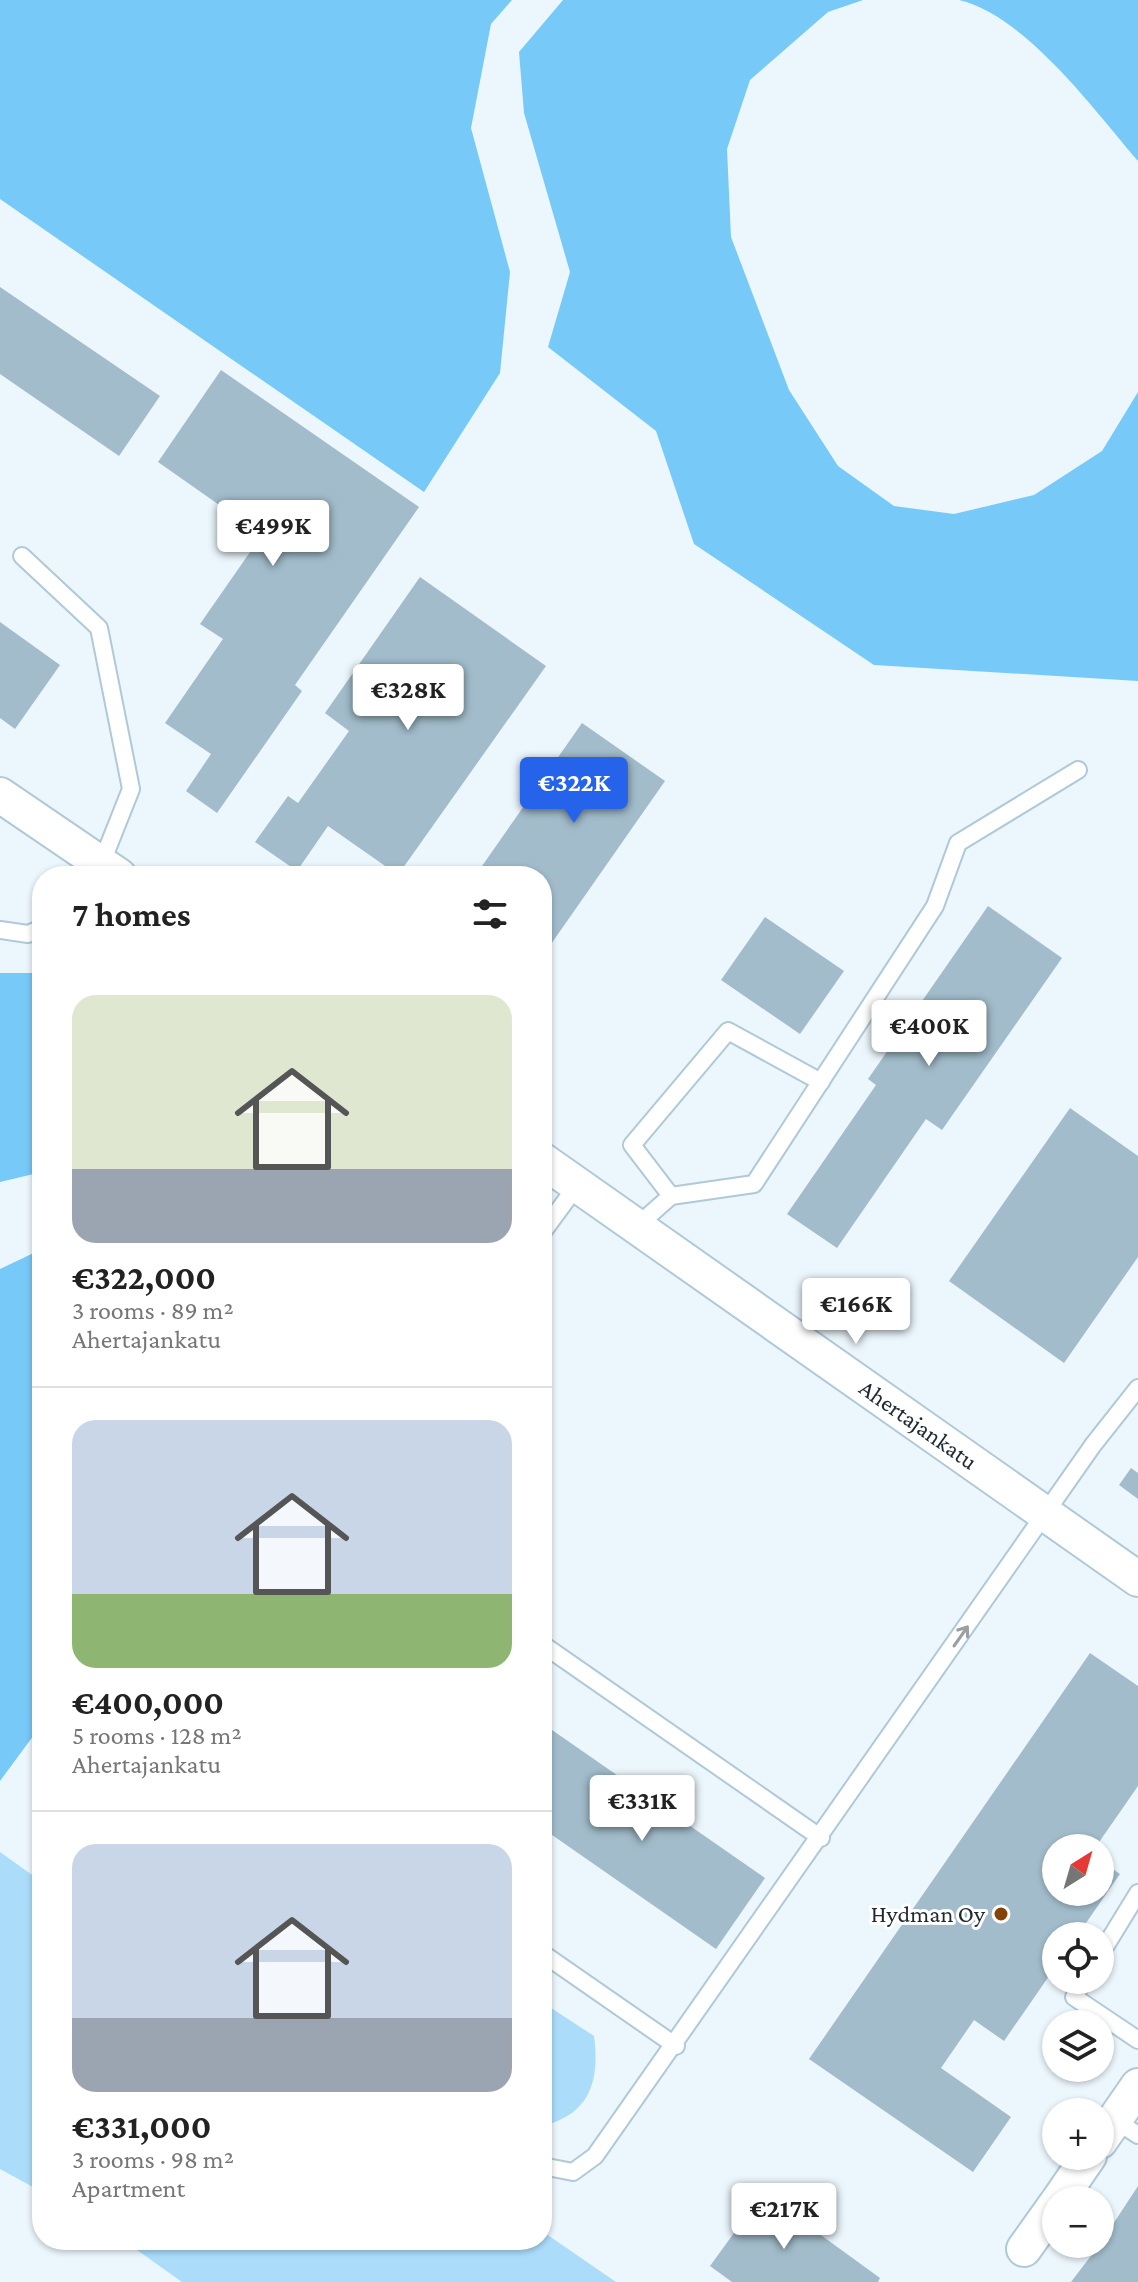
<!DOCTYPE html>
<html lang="en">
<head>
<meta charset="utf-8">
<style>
	body { margin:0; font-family:"Crimson Pro",serif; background:#f2f2f2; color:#222; height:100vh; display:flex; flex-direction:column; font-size:30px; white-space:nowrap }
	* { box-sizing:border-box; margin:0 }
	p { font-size:26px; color:#767676 }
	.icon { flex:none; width:44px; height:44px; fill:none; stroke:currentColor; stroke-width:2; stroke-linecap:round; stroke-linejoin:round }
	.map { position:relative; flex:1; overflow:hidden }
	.sheet { position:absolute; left:32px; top:866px; width:520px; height:1384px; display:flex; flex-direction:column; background:#fff; border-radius:32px; box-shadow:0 2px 6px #0004 }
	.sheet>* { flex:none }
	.needle { width:52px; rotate:37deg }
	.controls { position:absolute; left:1042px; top:1834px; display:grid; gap:16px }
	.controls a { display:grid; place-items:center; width:72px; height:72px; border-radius:50%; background:#fff; box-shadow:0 2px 6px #0004; font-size:40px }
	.price { position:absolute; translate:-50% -68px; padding:0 18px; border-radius:8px; background:#fff; color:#222; font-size:26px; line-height:52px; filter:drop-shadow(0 2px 4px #0008) }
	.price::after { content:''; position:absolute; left:50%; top:48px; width:24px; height:18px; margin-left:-12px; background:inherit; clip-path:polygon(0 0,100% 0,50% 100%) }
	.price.current { background:#2563eb; color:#fff }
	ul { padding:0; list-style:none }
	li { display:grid; align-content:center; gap:16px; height:424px; padding:0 40px }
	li+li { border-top:2px solid #e0e0e0 }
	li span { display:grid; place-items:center; height:248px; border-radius:24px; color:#555 }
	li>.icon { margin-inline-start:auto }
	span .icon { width:144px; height:144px; fill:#fffc; stroke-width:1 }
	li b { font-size:34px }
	h2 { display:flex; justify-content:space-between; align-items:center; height:96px; padding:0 40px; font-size:34px }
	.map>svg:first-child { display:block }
	.green { fill:#abddfb }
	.forest { fill:#77c9f7 }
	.building { fill:#a2bccb }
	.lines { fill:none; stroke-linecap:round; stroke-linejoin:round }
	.service-casing { stroke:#afc9d8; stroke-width:20 }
	.minor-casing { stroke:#afc9d8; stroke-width:38 }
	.service { stroke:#fff; stroke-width:16 }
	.minor { stroke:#fff; stroke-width:34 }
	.oneway { stroke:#9a9fa1 }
	.poi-dot { fill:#834309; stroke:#fff; stroke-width:3 }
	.labels { text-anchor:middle; stroke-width:6; stroke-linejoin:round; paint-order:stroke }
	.street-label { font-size:24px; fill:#1f292f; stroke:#fff }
	.poi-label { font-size:24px; fill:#1f292f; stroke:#fff; text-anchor:end }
</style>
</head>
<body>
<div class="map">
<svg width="1138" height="2282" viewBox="0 0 1138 2282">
	<rect width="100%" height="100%" fill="#ecf7fd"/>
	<g class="green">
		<path d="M0,1852L42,1882V2192L0,2169Z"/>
		<path d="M542,2002L594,2036C600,2081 590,2114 542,2126Z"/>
		<path d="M542,2231L616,2282H182L123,2240H542Z"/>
	</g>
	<g class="forest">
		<path d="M0,0H512L491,24L471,128L510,272L500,373L424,492L0,199Z"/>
		<path d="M563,0H863L828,12L750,80L727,149L731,237L789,390L838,466L894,506L954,514L1034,495L1102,451L1138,392V681L874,665L694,544L656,431L548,347L570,272L524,113L519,52Z"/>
		<path d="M959,0H1138V161C1094,110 1026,16 959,0Z"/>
		<path d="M0,973H42V1172L0,1182Z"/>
		<path d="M42,1249V1724L0,1781V1269Z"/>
	</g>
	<g class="building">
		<path d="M0,287L160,396L119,456L0,374Z"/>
		<path d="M221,370L419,507L295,685L302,691L217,813L186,791L211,754L165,723L223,639L200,624L262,535L158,462Z"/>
		<path d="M420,577L546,666L398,875L328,826L297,871L255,842L288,796L298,803L349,731L325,713Z"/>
		<path d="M0,622L60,665L15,729L0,718Z"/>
		<path d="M582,723L665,781L542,957V876H475Z"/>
		<path d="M988,906L1062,958L942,1130L926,1119L837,1248L787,1214L876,1085L868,1079Z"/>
		<path d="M765,917L844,971L800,1034L721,980Z"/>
		<path d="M1070,1108L1138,1156V1257L1064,1363L949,1281Z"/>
		<path d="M1131,1468L1138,1473V1499L1119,1485Z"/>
		<path d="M1090,1653L1138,1686V1786L1095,1848H1056V1892H1100V1860L1120,1874L1077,1936H1056V1966L1004,2041L974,2020L941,2068L1011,2117L973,2172L809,2059Z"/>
		<path d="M542,1723L765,1878L716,1949L542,1828Z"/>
		<path d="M1138,2186V2282H1071L1100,2244Z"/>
		<path d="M763,2193L880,2278L878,2282H732L710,2266Z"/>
	</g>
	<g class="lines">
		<defs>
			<g id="service">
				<path d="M22,556L99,628L131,789L100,867"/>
				<path d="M0,930L28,934L42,928"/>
				<path d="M671,1196L632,1145L728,1031L821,1082"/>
				<path d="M637,1226L671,1196L754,1184L935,906L958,843L1078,770"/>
				<path d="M542,1233L578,1184"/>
				<path d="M542,1644L821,1838"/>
				<path d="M542,1953L676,2046"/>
				<path d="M1100,1955L1138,1893"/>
				<path d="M1084,1980L1074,1997L1138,2040"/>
				<path d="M1115,2120L1138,2135"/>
				<path d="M542,2166L573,2172L595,2156L1093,1445L1138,1388"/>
			</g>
			<g id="minor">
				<path d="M0,795L119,876"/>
				<path id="s1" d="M542,1160L1138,1579"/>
				<path d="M1100,2141L1138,2086"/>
				<path d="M1059,2200L1089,2156"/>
				<path d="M1024,2249L1056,2204"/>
			</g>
		</defs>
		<use href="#service" class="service-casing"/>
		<use href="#minor" class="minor-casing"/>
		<use href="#service" class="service"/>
		<use href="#minor" class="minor"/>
	</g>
	<defs><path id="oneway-shaft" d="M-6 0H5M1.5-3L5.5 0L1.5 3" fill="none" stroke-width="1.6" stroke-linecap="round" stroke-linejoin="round" transform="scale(2)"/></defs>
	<use class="oneway" href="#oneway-shaft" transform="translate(961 1636) rotate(-55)"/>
	<circle class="poi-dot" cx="1001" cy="1914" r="8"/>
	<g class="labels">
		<g class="street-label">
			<text dy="8" stroke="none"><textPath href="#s1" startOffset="460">Ahertajankatu</textPath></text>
		</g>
		<g class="poi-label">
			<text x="985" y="1922">Hydman Oy</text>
		</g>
	</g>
</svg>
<div class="controls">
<a><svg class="needle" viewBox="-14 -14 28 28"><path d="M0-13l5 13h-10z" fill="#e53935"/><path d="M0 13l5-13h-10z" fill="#767676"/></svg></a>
<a><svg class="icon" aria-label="locate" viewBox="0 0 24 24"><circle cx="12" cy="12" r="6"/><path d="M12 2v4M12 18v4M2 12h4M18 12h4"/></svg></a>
<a><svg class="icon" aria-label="layers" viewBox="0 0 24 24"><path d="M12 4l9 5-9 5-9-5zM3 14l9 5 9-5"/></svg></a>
<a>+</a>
<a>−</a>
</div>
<b class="price" style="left:273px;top:568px">€499K</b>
<b class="price" style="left:408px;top:732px">€328K</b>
<b class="price current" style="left:574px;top:825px">€322K</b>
<b class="price" style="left:929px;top:1068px">€400K</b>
<b class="price" style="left:856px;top:1346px">€166K</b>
<b class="price" style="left:642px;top:1843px">€331K</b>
<b class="price" style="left:784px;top:2251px">€217K</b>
<section class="sheet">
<h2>7 homes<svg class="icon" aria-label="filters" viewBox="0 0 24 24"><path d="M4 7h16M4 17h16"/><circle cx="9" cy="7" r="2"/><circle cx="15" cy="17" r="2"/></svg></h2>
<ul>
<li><span style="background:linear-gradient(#dfe7d0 70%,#9aa5b1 0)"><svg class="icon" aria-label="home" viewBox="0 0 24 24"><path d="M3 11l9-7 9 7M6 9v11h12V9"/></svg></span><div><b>€322,000</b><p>3 rooms · 89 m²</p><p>Ahertajankatu</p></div></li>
<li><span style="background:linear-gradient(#c9d6e8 70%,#8fb573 0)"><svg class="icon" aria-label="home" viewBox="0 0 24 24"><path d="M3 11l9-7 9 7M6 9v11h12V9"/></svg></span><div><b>€400,000</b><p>5 rooms · 128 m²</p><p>Ahertajankatu</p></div></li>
<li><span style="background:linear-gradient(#c9d6e8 70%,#9aa5b1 0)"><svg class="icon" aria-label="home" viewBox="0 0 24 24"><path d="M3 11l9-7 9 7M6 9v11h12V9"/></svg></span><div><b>€331,000</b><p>3 rooms · 98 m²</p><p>Apartment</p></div></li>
</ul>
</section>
</div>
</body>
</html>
